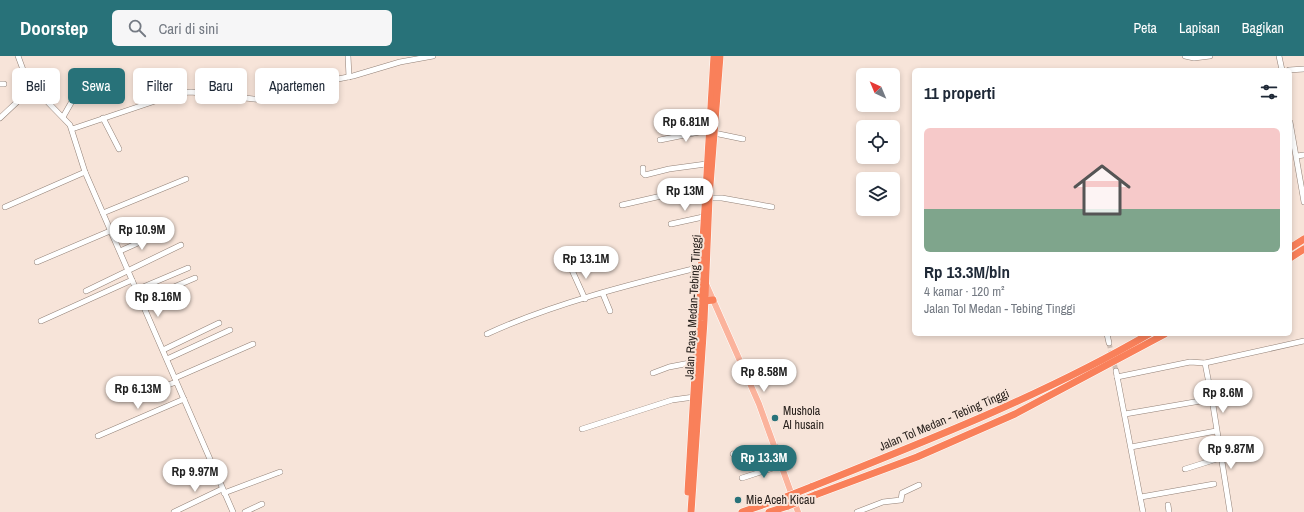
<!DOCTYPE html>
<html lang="id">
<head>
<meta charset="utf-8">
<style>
	body { margin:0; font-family:"Archivo Narrow",sans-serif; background:#f6f6f7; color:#1f2937; height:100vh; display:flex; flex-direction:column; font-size:15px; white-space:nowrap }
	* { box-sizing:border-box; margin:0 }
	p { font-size:13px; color:#747a83 }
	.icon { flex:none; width:22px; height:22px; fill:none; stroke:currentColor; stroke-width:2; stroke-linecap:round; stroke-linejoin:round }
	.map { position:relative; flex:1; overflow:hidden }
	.sheet { position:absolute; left:912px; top:12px; width:380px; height:268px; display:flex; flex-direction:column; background:#fff; border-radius:6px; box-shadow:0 2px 6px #0003 }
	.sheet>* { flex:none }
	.banner { position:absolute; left:12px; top:12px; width:380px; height:36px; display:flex; gap:8px }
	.needle { width:26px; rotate:316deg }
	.fabs { position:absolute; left:856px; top:12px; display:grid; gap:8px }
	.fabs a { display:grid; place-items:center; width:44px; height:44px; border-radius:6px; background:#fff; box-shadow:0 2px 6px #0003; font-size:20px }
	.price { position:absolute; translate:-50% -34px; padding:0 9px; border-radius:14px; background:#fff; color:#222; font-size:13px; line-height:26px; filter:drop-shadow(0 1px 2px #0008) }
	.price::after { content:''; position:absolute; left:50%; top:24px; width:12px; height:9px; margin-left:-6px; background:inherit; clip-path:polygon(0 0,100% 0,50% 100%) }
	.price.on { background:#287279; color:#fff }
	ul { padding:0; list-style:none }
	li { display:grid; align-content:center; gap:8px; height:212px; padding:0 12px }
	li+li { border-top:1px solid #e0e1e3 }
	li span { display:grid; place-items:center; height:124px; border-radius:6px; color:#555 }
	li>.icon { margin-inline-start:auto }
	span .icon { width:72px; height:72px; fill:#fffc; stroke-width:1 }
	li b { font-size:17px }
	h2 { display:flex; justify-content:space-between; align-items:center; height:48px; padding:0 12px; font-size:17px }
	.chip { padding:0 14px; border-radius:6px; background:#fff; box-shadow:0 2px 6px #0003; font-size:14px; line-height:36px }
	.chip.on { background:#287279; color:#fff }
	header { display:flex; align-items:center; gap:24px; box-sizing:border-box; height:56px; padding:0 20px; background:#287279; color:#fff }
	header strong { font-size:19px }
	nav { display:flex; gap:22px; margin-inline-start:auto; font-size:14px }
	.search { width:280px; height:36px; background:#f6f6f7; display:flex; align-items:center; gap:10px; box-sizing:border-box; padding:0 14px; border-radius:6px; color:#747a83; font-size:15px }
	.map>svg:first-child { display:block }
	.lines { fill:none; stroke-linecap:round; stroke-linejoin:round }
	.minor-tunnel { stroke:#cebdb3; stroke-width:5; stroke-dasharray:5 2.5; stroke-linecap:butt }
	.minor-casing { stroke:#928177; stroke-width:6 }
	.major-casing { stroke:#fff; stroke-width:7 }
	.highway-casing { stroke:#fff; stroke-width:8 }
	.minor { stroke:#fff; stroke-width:5 }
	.major { stroke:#fbb39c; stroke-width:6 }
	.highway { stroke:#f9805a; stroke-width:7 }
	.highway-bridge-casing { stroke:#fff; stroke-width:8; stroke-linecap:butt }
	.highway-bridge { stroke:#f9805a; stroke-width:7 }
	.poi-dot { fill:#287279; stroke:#f7e4d9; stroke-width:1.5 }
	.labels { text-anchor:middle; stroke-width:4; stroke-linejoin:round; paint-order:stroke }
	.street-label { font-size:12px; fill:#28211d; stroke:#f7e4d9 }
	.poi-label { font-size:12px; fill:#28211d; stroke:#f7e4d9; text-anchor:start }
</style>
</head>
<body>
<header>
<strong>Doorstep</strong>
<div class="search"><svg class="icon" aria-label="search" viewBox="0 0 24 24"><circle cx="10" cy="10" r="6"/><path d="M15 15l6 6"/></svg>Cari di sini</div>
<nav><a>Peta</a><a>Lapisan</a><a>Bagikan</a></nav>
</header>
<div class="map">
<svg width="1304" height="456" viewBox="0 0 1304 456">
	<rect width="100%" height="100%" fill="#f7e4d9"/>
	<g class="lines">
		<path class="minor-tunnel" d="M1109,287L1116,315"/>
		<defs>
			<g id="minor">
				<path d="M18,0L25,19L33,31L70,69L85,116L233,456"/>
				<path d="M348,0L349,21"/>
				<path d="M1185,0L1194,2L1210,0"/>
				<path d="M1279,0L1282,14"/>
				<path d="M1289,14L1304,13"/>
				<path d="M0,28H4"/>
				<path d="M63,61L83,26L103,27"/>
				<path d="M0,62L33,31"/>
				<path d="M103,62L119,93"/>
				<path d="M1290,66L1304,146"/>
				<path d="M72,73L179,37L191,36L263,44L313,28L353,20L400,6L433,0"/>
				<path d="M714,77L743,83"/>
				<path d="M660,84L709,74"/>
				<path d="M1297,100L1304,99"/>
				<path d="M643,112V117L645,119L669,113L706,108"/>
				<path d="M709,142H722L772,151"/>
				<path d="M622,149L705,130"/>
				<path d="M5,151L85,116"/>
				<path d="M103,157L186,123"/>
				<path d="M671,168L703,161"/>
				<path d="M120,195L158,178"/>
				<path d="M37,206L110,175"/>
				<path d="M571,212L585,243"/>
				<path d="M136,234L188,212"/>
				<path d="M86,235L181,189"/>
				<path d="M603,238L610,255"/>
				<path d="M141,245L195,222"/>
				<path d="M41,265L132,224"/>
				<path d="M487,278C552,248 631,228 701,211"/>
				<path d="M1107,278L1109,287"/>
				<path d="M163,294L219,267"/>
				<path d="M167,303L230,274"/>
				<path d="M1205,307L1212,343L1230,456"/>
				<path d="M1116,315L1143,456"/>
				<path d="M653,317L669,311L695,306"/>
				<path d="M1117,321L1190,306L1205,307L1304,285"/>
				<path d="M175,322L253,288"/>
				<path d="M149,336L176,326"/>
				<path d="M1125,358L1212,343"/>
				<path d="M582,373L672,344L694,341"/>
				<path d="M98,380L184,343"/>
				<path d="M1131,391L1216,375"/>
				<path d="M733,398L738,402L776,391"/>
				<path d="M1185,413L1220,402"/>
				<path d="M742,422L782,409"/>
				<path d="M224,437L280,416"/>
				<path d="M1141,441L1214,428"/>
				<path d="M1168,449L1169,456"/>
				<path d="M174,456L222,433"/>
				<path d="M245,456L262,448"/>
				<path d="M857,456L883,446L901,444L902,437L919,429"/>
			</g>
			<path id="major" d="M706,228L759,348L798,456"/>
			<g id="highway">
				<path d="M1290,192L1304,183"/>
				<path d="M1290,202L1304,193"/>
				<path d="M705,245L713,244"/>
				<path d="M811,431C926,385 1042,340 1149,278"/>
				<path d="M688,436L714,0"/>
				<path d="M815,439L917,401L1015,358L1165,278"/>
				<path d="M691,456L704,265L709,142L720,0"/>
				<path d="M742,456L783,442"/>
				<path d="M769,456L788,450"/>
			</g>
		</defs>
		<use href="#minor" class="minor-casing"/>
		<use href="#major" class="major-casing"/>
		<use href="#highway" class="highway-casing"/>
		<use href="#minor" class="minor"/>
		<use href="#major" class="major"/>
		<use href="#highway" class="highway"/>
		<defs>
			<g id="highway-bridge">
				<path d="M783,442L811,431"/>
				<path d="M788,450L815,439"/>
			</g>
		</defs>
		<use href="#highway-bridge" class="highway-bridge-casing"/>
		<use href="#highway-bridge" class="highway-bridge"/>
	</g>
	<g class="poi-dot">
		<circle cx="775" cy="362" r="4"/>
		<circle cx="738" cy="444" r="4"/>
	</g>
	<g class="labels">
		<g class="street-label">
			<text transform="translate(693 251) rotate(-87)" y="4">Jalan Raya Medan-Tebing Tinggi</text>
			<text transform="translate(944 364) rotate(-23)" y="4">Jalan Tol Medan - Tebing Tinggi</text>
		</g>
		<g class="poi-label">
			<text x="783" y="359">Mushola<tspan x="783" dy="14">Al husain</tspan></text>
			<text x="746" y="448">Mie Aceh Kicau</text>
		</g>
	</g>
</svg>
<div class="fabs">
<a><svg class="needle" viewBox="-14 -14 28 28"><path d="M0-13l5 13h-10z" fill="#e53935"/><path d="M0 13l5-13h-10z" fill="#747a83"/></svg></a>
<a><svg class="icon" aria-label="locate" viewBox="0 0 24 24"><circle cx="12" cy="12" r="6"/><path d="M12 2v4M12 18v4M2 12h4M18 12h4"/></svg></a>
<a><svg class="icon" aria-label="layers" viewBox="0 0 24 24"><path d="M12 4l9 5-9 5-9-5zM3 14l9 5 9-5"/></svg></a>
</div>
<b class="price" style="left:686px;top:87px">Rp 6.81M</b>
<b class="price" style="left:685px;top:156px">Rp 13M</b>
<b class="price" style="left:142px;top:195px">Rp 10.9M</b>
<b class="price" style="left:586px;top:224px">Rp 13.1M</b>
<b class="price" style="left:158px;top:262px">Rp 8.16M</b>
<b class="price" style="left:764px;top:337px">Rp 8.58M</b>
<b class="price" style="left:138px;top:354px">Rp 6.13M</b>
<b class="price" style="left:1223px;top:358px">Rp 8.6M</b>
<b class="price" style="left:1231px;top:414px">Rp 9.87M</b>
<b class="price on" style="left:764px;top:423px">Rp 13.3M</b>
<b class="price" style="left:195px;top:437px">Rp 9.97M</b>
<div class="banner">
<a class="chip">Beli</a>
<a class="chip on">Sewa</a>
<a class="chip">Filter</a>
<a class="chip">Baru</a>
<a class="chip">Apartemen</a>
</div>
<section class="sheet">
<h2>11 properti<svg class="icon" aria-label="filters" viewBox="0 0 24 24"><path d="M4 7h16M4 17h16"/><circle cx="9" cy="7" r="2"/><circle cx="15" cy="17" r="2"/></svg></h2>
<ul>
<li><span style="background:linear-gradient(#f6c9c9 65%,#7fa58c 0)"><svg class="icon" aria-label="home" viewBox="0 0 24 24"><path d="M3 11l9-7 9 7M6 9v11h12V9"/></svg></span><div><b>Rp 13.3M/bln</b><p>4 kamar · 120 m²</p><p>Jalan Tol Medan - Tebing Tinggi</p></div></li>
</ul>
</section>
</div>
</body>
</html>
